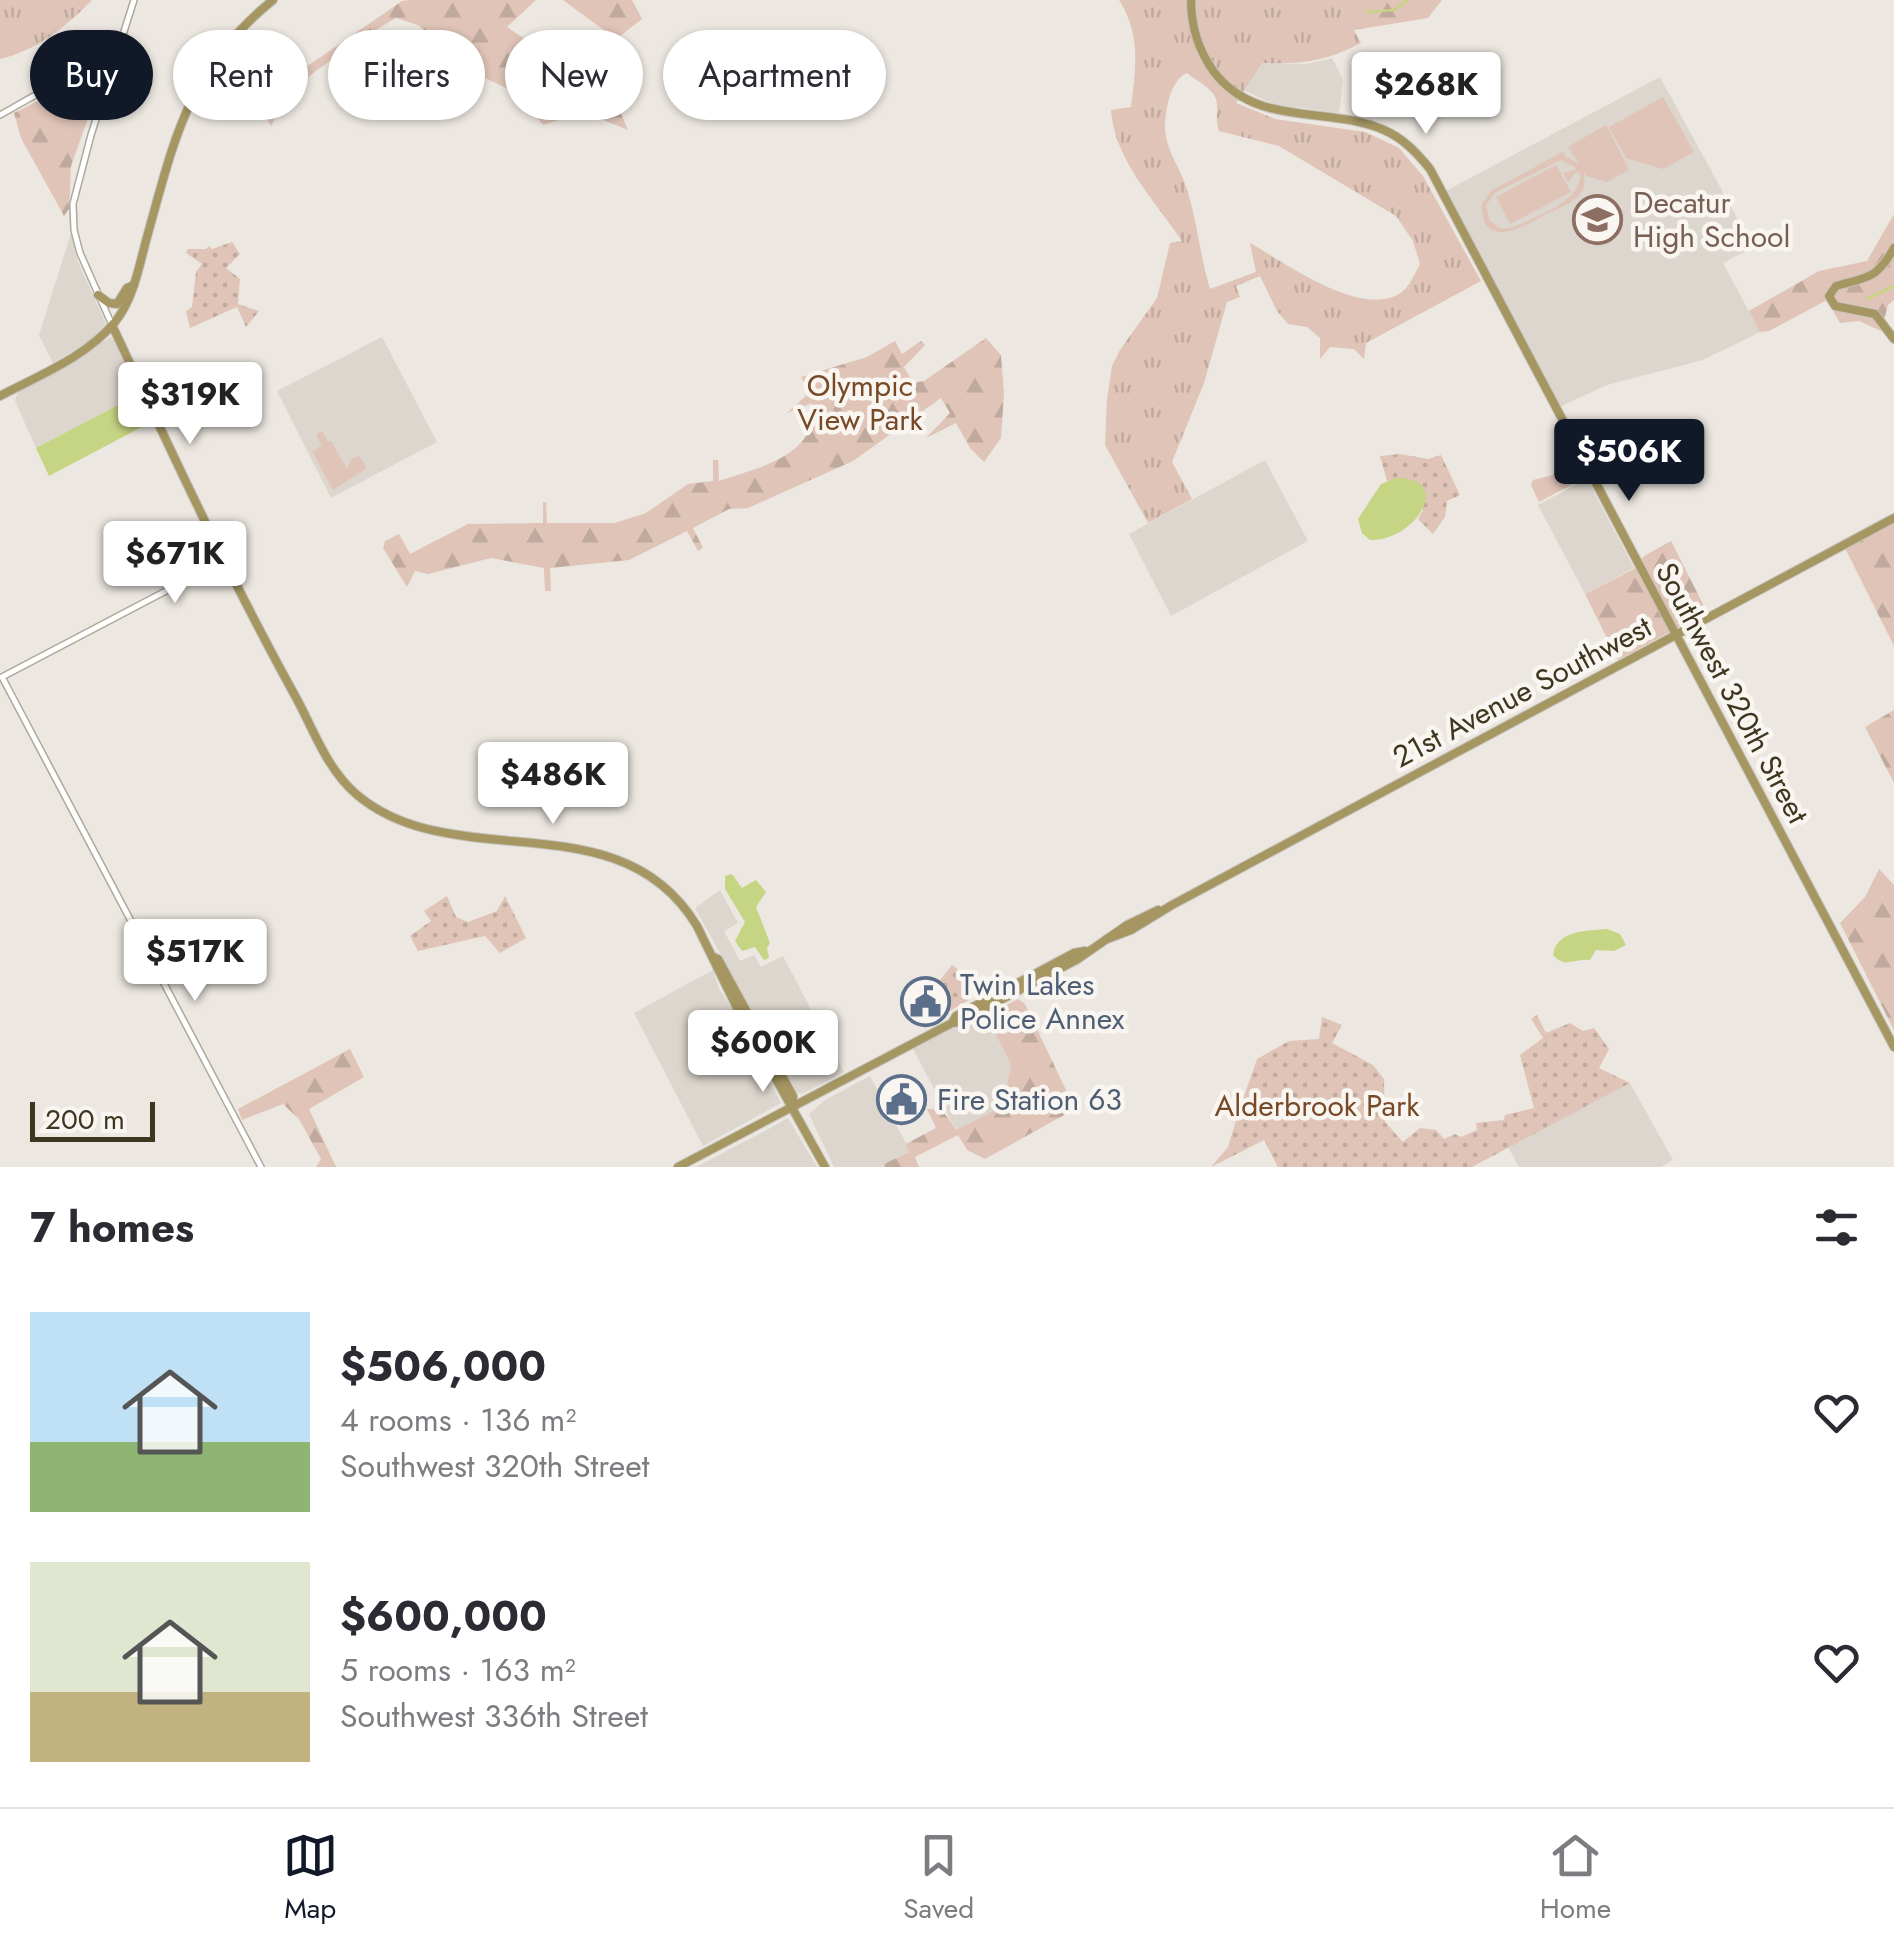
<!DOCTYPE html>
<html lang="en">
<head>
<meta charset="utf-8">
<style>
	body { margin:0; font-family:Jost,sans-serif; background:#f7f7f7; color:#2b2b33; height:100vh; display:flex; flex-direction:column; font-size:38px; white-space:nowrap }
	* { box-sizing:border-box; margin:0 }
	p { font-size:32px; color:#7c7c81 }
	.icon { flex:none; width:55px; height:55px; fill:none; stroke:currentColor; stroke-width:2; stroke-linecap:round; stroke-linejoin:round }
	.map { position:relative; height:1167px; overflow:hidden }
	.sheet { display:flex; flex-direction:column; background:#fff; flex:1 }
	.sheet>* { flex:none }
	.top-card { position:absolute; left:30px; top:30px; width:1000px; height:90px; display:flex; gap:20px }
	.scale { position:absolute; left:30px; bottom:25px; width:125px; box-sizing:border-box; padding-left:10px; border:5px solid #3e3720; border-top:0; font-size:28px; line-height:35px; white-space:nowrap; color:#3e3720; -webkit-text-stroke:8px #f9f5f1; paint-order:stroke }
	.price { position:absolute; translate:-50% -85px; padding:0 22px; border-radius:10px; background:#fff; color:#222; font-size:32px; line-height:65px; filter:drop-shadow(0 2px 5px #0008) }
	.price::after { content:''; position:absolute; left:50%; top:60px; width:30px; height:22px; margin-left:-15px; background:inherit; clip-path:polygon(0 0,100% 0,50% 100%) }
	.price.selected { background:#111827; color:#fff }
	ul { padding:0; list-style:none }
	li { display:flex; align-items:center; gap:30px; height:250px; padding:0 30px }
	li span { display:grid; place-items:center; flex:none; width:280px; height:200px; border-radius:0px; color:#555 }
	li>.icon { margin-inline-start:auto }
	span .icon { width:120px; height:120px; fill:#fffc; stroke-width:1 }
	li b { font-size:42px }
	h2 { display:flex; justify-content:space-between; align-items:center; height:120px; padding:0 30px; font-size:42px }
	.pill { padding:0 35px; border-radius:45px; background:#fff; box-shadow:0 2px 8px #0004; font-size:35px; line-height:90px }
	.pill.selected { background:#111827; color:#fff }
	.menu { display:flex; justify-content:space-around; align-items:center; height:140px; border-top:2px solid #e1e1e2; background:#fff; font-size:28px; color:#7c7c81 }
	.menu a { display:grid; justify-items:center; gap:5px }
	.menu .selected { color:#111827 }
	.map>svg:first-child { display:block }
	.built { fill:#dcd6ce }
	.grass { fill:url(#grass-tufts); fill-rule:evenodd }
	.forest { fill:url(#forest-firs) }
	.park { fill:url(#park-dots) }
	.pitch { fill:#dfc4b7; fill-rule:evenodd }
	.water { fill:#c6d584 }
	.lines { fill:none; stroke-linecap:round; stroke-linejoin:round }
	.stream { stroke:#c6d584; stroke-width:2.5 }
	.minor-casing { stroke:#ada89b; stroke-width:8 }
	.major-casing { stroke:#c5c3bc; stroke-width:10 }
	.minor { stroke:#fff; stroke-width:5 }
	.major { stroke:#a59662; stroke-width:8 }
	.labels { text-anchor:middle; stroke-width:9; stroke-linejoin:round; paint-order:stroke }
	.education-label { font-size:30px; fill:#785e54; stroke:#f9f5f1; text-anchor:start }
	.park-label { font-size:30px; fill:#784927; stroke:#f9f5f1 }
	.street-label { font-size:30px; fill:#3e3720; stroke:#f9f5f1 }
	.service-label { font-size:30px; fill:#4e5e75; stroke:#f9f5f1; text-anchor:start }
</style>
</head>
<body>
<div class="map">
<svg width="1894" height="1167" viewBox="0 0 1894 1167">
	<defs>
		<pattern id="grass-tufts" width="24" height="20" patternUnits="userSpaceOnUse" patternTransform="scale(2.5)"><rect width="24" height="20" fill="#dfc4b7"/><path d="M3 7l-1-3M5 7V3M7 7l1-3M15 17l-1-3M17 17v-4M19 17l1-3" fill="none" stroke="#c0a99d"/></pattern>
		<pattern id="forest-firs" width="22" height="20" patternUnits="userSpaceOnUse" patternTransform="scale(2.5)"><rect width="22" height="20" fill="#dfc4b7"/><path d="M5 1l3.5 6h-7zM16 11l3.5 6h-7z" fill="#c0a99d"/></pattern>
		<pattern id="park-dots" width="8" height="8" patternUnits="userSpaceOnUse" patternTransform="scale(2.5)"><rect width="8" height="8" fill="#dfc4b7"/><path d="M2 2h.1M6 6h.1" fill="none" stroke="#c0a99d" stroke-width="1.8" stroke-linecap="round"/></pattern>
	</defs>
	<rect width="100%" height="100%" fill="#ece7e0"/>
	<g class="built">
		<path d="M1332,58L1343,80L1339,113L1273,104L1243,90L1262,63L1307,64Z"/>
		<path d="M1660,77L1753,247L1723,263L1760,332L1703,360L1607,385L1557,408L1442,193Z"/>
		<path d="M71,233L78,262L106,324L88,342L53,363L39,335Z"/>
		<path d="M110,337L115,341L139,394L36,448L15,401L18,391L81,357Z"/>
		<path d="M382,337L437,442L331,498L277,391Z"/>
		<path d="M1265,460L1308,541L1171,616L1129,534Z"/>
		<path d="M1587,479L1634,568L1585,594L1538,505Z"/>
		<path d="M720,890L738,923L724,931L740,961L754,955L761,967L783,956L844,1072L802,1094L797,1092L695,908Z"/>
		<path d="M713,970L719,989L738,1017L781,1103L703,1146L634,1013Z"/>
		<path d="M984,1011L1011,1064L1003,1106L956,1130L913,1049Z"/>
		<path d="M870,1076L910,1151L885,1164V1167H834L809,1114L825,1100Z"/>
		<path d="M1630,1083L1673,1160L1661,1167H1519L1508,1147Z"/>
		<path d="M788,1118L817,1167H696L763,1132Z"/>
	</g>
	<g class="grass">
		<path d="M0,0H92C67,26 36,51 0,59Z"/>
		<path d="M1119,0H1338L1361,43C1324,62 1303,64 1262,63L1236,103L1275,119L1365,132L1399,148L1423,176L1481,281L1366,343L1364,359L1354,349L1330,347L1320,359V338L1307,327L1288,324L1277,311L1260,276L1236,286L1240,297L1227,302L1204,383L1172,462L1192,499L1148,523L1105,445L1107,399L1112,366L1120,350L1157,298L1170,243L1182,241C1155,201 1114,159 1111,110L1131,107C1136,68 1141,34 1119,0ZM1187,73C1198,82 1216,89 1217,104C1218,115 1215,120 1219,131L1279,146L1396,216L1413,241L1420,264C1415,273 1411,284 1403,291C1365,322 1284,262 1250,243L1256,272L1210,289C1199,253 1197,216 1184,181C1177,163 1166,149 1165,129C1165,111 1170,80 1187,73Z"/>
	</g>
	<g class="forest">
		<path d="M410,0H536L507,27L576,73L605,76L628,130L584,112L543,125L519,94L468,70L418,25L396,18L355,42L288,92L271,126L229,48L231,46L266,110L280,85L402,1Z"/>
		<path d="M563,0H632L642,19L616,39Z"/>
		<path d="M1338,0H1442L1428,18L1354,30Z"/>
		<path d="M80,80L96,85L98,90L71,166L69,209L64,216L21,138L14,113Z"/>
		<path d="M1894,214V300L1888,305L1881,331L1859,321L1840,323L1827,300L1769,331L1760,332L1749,311L1819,271L1867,261Z"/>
		<path d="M986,338L1001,355L1004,393L1001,438L984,462L970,448L956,423L926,438L950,413L941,398L853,461L748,508L729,509L693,528L703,548L698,551L687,531L629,560L550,568L551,591H545L544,568L491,558L428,574L415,571L407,587L383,548L385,541L399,534L410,554L468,524L543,523V502H546L547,523H615L646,513L688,484L713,481V460H718L719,481C758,468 820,455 812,403L787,413L809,393L801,377L867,357L895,341L902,354L921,341L925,345L904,367L913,383L924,381Z"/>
		<path d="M1560,462H1573L1584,478L1539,502L1531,485L1533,480L1553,475Z"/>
		<path d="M1894,518V646L1844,546Z"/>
		<path d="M1671,541L1707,612L1618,660L1585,594L1634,569L1644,556Z"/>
		<path d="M1894,710V783L1865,727Z"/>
		<path d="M1879,869L1894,885V1030L1840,923L1865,897Z"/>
		<path d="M1018,999L1025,1004L1075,1109L985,1159L967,1150L958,1135L915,1157L919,1167H885L884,1164L909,1152L906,1144L936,1128L927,1109C945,1109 947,1116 956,1130L1003,1106L1011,1064L986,1016Z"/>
		<path d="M350,1049L364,1077L309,1109L336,1167H316L321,1159L299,1119L283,1104L242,1120L238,1109Z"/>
	</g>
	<g class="park">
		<path d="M232,242L240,254L226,268L240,279L238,304L259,311L246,327L237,307L190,328L186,311L192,307L196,272L202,264L186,253L188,249H206L209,246L212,249Z"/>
		<path d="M1400,454L1428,459L1441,455L1460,495L1447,501L1445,517L1433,534L1418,519L1423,510L1407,479L1387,481L1380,456Z"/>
		<path d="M447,896L456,917L468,922L497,911L505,896L526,938L500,953L485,936L418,951L410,936L431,921L424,911Z"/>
		<path d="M952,965L970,979L969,1000L946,1013L937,997L930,993Z"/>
		<path d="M1537,1015L1546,1033L1570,1023L1583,1031L1594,1028L1609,1049L1599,1068L1630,1083L1472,1167H1278L1264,1140L1211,1167L1228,1147L1238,1114L1220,1106L1221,1102L1240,1108L1257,1059L1289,1041L1319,1039L1322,1017L1342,1025L1332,1043L1373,1065L1384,1079L1385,1122L1403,1142L1420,1128L1436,1130L1444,1139L1455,1134L1461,1137L1477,1130L1476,1123L1504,1120L1505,1115L1534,1108L1520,1055L1543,1038L1531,1019Z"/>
	</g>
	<g class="pitch">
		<path d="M1663,97L1694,152L1663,169L1626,158L1609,127Z"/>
		<path d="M1604,126H1607L1629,170L1607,182L1587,176L1584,172C1585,180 1585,187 1580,194C1572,204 1557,209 1546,214C1525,226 1481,252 1482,204L1491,191L1564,151L1565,156L1579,164L1568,147ZM1561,160L1577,169L1563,173L1568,182L1576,172L1580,173C1583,202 1534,217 1512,228L1501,229L1490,221L1486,205L1496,192Z"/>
		<path d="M1556,165L1571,192L1510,224L1496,197Z"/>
		<path d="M322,431L328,442L331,441L347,469L351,459L359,456L367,468L333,490L312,451L322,446L316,435Z"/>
	</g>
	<g class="water">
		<path d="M139,394L153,421L49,476L36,448Z"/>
		<path d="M1396,478C1456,478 1414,542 1370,540L1362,533L1358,519L1381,484Z"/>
		<path d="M732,874L742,888L756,880L766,892L756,907L770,943L767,948L769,958L764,960L755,947L742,951L735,941L745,922L725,889V876Z"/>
		<path d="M1607,929L1620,934L1626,945L1614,951L1596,950L1590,960C1574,958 1566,969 1553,955C1557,930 1585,931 1607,929Z"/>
	</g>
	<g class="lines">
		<g class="stream">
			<path d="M1366,12L1394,10L1408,0"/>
			<path d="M1867,299L1894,286"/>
		</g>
		<defs>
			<g id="minor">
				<path d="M0,115C34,97 67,70 107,80"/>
				<path d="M112,325L80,253L74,230L73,204L91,135L134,0"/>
				<path d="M223,561L2,677L261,1167"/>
			</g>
			<g id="major">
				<path d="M1191,0C1191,27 1198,50 1214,72C1257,128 1326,105 1384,130C1403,138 1417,153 1430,169L1894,1047"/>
				<path d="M1894,248C1876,280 1867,277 1836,286L1829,296L1835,306L1875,314L1894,339"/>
				<path d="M98,295L109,303L117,304L127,288L134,285"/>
				<path d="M112,325C170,449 227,572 293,692C313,727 325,767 356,794C454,878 619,797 697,926L742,1018L825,1167"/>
				<path d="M0,396C40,375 86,357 115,322C134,298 139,266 147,237C175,137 188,69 273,0"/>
				<path d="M1107,939L1131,930L1172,905L1894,518"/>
				<path d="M1085,951L1074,953L956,1016L952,1023L959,1022L1078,959L1127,925L1158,910"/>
				<path d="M713,957L718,959L793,1096V1105"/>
				<path d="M678,1167L952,1023"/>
			</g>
		</defs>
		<use href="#minor" class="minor-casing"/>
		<use href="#major" class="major-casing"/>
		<use href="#minor" class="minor"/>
		<use href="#major" class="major"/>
	</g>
	<defs>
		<symbol id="school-ring" viewBox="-11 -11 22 22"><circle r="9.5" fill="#f9f5f1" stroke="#8d6e63" stroke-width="1.5"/><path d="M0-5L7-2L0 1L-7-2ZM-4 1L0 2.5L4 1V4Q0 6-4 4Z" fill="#8d6e63"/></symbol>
		<symbol id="civic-ring" viewBox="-11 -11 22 22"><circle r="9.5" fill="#f9f5f1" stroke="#5c6f8a" stroke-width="1.5"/><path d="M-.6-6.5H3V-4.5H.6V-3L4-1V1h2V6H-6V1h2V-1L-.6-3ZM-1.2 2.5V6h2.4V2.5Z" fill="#5c6f8a"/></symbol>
	</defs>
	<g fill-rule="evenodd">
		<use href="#school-ring" x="1570" y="192" width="55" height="55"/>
		<use href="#civic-ring" x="898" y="974" width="55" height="55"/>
		<use href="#civic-ring" x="874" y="1072" width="55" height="55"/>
	</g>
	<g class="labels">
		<g class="education-label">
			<text x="1633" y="213">Decatur<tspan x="1633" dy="34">High School</tspan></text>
		</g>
		<g class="park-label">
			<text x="860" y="396">Olympic<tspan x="860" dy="34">View Park</tspan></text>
			<text x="1317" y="1116">Alderbrook Park</text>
		</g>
		<g class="street-label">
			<text transform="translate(1522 692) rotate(-28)" y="10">21st Avenue Southwest</text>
			<text transform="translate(1732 693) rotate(62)" y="10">Southwest 320th Street</text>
		</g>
		<g class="service-label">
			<text x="960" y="995">Twin Lakes<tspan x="960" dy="34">Police Annex</tspan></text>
			<text x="937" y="1110">Fire Station 63</text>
		</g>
	</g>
</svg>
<div class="scale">200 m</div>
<b class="price" style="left:1426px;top:137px">$268K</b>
<b class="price" style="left:190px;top:447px">$319K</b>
<b class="price selected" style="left:1629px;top:504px">$506K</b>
<b class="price" style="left:175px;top:606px">$671K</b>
<b class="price" style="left:553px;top:827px">$486K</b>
<b class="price" style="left:195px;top:1004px">$517K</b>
<b class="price" style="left:763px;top:1095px">$600K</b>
<div class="top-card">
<a class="pill selected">Buy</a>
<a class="pill">Rent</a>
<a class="pill">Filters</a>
<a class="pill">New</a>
<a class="pill">Apartment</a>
</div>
</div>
<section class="sheet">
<h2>7 homes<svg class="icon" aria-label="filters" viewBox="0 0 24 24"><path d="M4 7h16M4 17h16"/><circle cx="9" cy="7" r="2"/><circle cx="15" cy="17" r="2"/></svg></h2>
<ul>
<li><span style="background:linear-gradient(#bfe0f5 65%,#8fb573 0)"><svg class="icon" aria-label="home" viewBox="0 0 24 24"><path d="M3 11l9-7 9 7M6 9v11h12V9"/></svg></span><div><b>$506,000</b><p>4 rooms · 136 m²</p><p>Southwest 320th Street</p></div><svg class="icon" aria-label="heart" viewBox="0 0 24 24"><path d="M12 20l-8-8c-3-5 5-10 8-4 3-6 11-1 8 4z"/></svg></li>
<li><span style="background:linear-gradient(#dfe7d0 65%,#c2b280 0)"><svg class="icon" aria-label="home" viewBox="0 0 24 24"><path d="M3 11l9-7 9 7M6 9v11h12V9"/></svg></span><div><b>$600,000</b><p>5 rooms · 163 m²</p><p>Southwest 336th Street</p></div><svg class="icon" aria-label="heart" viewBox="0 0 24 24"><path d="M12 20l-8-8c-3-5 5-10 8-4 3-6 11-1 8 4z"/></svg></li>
</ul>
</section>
<nav class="menu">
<a class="selected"><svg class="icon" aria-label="map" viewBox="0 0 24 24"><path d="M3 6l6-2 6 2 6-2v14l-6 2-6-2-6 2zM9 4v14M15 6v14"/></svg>Map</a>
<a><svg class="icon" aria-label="saved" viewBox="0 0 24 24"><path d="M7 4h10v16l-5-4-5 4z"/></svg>Saved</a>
<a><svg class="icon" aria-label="home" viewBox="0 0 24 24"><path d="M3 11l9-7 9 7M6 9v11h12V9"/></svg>Home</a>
</nav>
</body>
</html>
